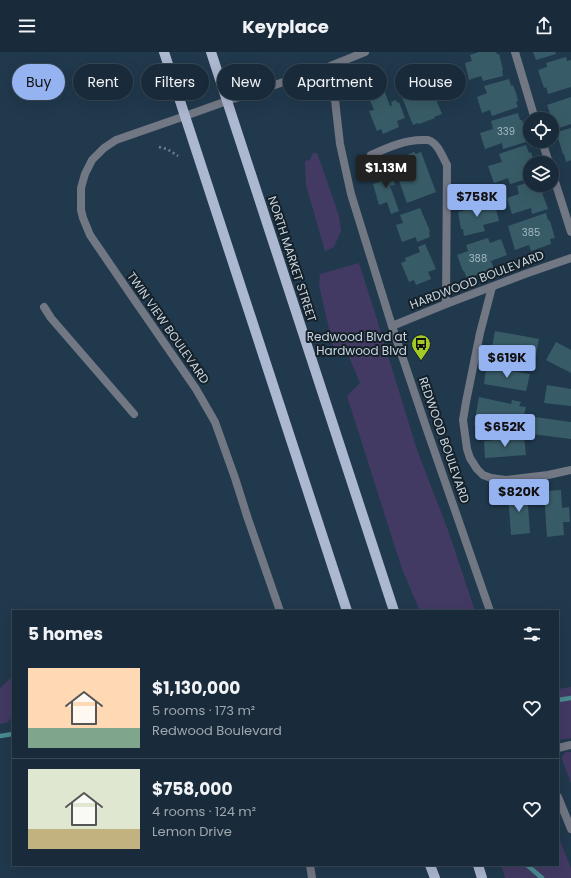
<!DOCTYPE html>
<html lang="en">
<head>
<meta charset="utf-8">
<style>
	body { margin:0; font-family:Poppins,sans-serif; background:#263745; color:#f1f3f6; height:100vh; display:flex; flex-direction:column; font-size:15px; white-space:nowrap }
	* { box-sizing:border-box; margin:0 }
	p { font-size:13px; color:#9fa7af }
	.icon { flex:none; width:22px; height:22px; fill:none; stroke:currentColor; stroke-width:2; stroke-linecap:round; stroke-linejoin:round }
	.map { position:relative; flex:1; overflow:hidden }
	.details { position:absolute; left:12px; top:558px; width:547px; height:256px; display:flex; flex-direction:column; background:#192b3a; border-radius:0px; box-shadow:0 4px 16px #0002,0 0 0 1px #374754 }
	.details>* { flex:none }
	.banner { position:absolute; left:12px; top:12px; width:547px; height:36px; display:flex; gap:8px }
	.tools { position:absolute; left:523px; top:60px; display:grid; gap:8px }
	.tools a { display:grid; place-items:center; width:36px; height:36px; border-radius:50%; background:#192b3a; box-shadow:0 4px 16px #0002,0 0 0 1px #374754; font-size:20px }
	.price { position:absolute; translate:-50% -34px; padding:0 9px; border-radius:4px; background:#95b2f1; color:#111; font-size:13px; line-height:26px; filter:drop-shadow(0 1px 2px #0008) }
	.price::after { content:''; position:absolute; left:50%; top:24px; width:12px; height:9px; margin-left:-6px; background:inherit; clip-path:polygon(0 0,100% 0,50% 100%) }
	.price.current { background:#222; color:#fff }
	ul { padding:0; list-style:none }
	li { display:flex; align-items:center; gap:12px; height:100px; padding:0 16px }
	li+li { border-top:1px solid #374754 }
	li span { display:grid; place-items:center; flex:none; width:112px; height:80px; border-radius:0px; color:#555 }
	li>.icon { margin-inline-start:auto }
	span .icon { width:48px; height:48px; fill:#fffc; stroke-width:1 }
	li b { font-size:17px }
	h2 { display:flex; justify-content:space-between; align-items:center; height:48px; padding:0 16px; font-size:17px }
	.pill { padding:0 14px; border-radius:18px; background:#192b3a; box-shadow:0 4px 16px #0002,0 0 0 1px #374754; font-size:14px; line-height:36px }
	.pill.current { background:#95b2f1; color:#111 }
	header { display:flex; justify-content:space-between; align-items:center; height:52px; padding:0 16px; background:#192b3a; font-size:18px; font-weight:700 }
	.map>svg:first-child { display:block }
	.green { fill:#433a64 }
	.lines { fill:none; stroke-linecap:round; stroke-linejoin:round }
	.stream { stroke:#498c90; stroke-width:4.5 }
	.building { fill:#385c67 }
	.path { stroke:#6e8292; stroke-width:2.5; stroke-dasharray:2 3; stroke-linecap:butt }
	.service { stroke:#727784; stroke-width:8 }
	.minor { stroke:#727784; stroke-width:8 }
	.tertiary { stroke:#727784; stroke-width:8 }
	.primary { stroke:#acb7d0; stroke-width:10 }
	.labels { text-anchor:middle; stroke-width:4; stroke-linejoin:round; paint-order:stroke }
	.number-label { font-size:10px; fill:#a3b8c3 }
	.street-label { font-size:12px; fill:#c7d6e2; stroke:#152028 }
	.poi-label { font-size:12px; fill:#c7d6e2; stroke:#152028; text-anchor:end }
</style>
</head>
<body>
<header><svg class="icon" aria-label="menu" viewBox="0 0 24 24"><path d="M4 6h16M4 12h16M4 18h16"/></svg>Keyplace<svg class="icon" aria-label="share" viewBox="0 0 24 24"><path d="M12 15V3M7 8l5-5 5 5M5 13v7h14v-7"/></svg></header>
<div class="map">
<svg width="571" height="826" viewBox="0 0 571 826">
	<rect width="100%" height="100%" fill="#21394d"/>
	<g class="green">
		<path d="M313,101H317L320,109L339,164L341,179L334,195L325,199L306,133L305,109L310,108Z"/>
		<path d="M359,211L374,258L417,398L448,478L475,559H420L402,517L347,344L360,331L347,300L335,303L319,233L320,222Z"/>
		<path d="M13,624V663L8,670L0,672V636Z"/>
		<path d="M571,635V686L558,688V637Z"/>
		<path d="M566,700H571V731L562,708V704Z"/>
		<path d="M558,784L571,816V826H505L501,813H558Z"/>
	</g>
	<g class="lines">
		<g class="stream">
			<path d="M558,648L571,646"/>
			<path d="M0,684L13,682"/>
			<path d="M527,813L542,826"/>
		</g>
	</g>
	<g class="building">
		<path d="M479,0H496L497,2H499L503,18L502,19L503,24L483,29L481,24L469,28L465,11L472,9L470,3Z"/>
		<path d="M533,0H555L556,2L536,8Z"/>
		<path d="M566,5L567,9L571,8V35L548,42L546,35L544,36L538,18L547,15L546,11Z"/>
		<path d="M426,23L442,62L434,65L435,66L419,72L418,71L413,73L400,40L405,38L403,32Z"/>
		<path d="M509,27L511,34L513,33L516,41L518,49L516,50L518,55L492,64L490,58L482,61L477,45L487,41L484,34Z"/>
		<path d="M385,40L390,54L392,53L391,50L396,48L397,51L399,50L405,66L397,69L399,75L383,82L381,77L377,79L369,59L374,58L369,46Z"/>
		<path d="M571,45V72L556,77L554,69H553L547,53Z"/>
		<path d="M518,61L520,68H522L527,84L525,85L526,90L503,97L502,91L485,97L480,81L493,77L491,69Z"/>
		<path d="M571,76V108L566,110L564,102H563L558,86L559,85L557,80Z"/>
		<path d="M526,93L529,101L531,100L534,111H530V118L524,120L527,127L510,132L508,126L494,131L488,114L502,110L499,102Z"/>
		<path d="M414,100L416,102L421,100L436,140L407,151L393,112L400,109L399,106Z"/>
		<path d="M390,113L395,133L390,134L399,159L391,162L387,150L379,153L373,132L380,130L376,117Z"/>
		<path d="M530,130V133H539L540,136V135L548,157L532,162L531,156L512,162L507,146L519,142L517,134Z"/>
		<path d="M482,150L483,155L495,153L499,169L483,173L485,179L464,184L463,177H461L458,160L466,158L465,153Z"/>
		<path d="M420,156L430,179L429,180L430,185L417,190L416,185L402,190L396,173L403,171L400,163Z"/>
		<path d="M546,161L548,168L550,169L555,186L550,187L551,192L531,199L529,193L515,198L508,174Z"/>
		<path d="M488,186L490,191L501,187L507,203L491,209L494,217L467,226L464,219H463L457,203L468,199L466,193Z"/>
		<path d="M425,192L436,217L428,220L431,227L416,233L414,228L409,230L401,211L406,209L405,206L420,200L418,195Z"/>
		<path d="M495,279L539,287L536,303L492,295Z"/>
		<path d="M556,290L571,298V321L546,308Z"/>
		<path d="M486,315L530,322L526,339L484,332Z"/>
		<path d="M547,333L571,337V354L544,351Z"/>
		<path d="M479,345L511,352L512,348L521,350L519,354L526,355L521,373L512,372L510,380L474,373Z"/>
		<path d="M534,365L571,370V387L532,382Z"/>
		<path d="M524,385L526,403L485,406L484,389Z"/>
		<path d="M561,438L562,456L569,455L570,470H563L564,483L547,485L544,439Z"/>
		<path d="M527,439L530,481L511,483L508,441Z"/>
	</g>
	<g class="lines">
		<path class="path" d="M159,95L167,97L178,104"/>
		<path class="service" d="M44,255L51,266L134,362"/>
		<g class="minor">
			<path d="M515,0L535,67"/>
			<path d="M328,15L330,28L335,48L340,92L351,142L392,274L425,372L490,559"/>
			<path d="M542,89L549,111"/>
			<path d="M371,103C387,96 404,88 422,88C422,88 428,88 428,88C438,91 442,104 447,113L446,252"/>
			<path d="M552,120L571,180"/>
			<path d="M492,235L480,281L466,350L463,368L467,397L470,406L477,417L483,423L491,426L506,428L548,423L571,418"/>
			<path d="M392,274L446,252L525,222L571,206"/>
			<path d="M558,696L571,693"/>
			<path d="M558,745L571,777"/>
		</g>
		<g class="tertiary">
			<path d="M280,559L248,467L235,426L215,370L196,337L131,243L90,183L83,166L81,158V136L85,122L92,108L104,96L116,88L185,64L227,49L328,15L365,0"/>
			<path d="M310,813L312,826"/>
		</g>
		<g class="primary">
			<path d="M164,0L347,559"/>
			<path d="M211,0L394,559"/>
			<path d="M430,813L435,826"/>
			<path d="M478,813L482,826"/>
		</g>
	</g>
	<defs>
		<symbol id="bus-pin" viewBox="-11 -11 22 30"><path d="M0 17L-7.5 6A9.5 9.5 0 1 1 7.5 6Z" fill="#a3c927" stroke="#152028"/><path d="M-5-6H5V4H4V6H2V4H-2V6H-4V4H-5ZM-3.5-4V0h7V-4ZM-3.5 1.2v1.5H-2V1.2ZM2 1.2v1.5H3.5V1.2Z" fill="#111"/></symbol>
	</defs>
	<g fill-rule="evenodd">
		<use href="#bus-pin" x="410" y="281" width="22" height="30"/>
	</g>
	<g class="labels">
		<g class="number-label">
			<text x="506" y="83">339</text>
			<text x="531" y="184">385</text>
			<text x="478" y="210">388</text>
		</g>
		<g class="street-label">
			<text transform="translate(292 207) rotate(72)" y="4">NORTH MARKET STREET</text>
			<text transform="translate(477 228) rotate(-21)" y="4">HARDWOOD BOULEVARD</text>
			<text transform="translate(168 276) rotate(55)" y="4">TWIN VIEW BOULEVARD</text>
			<text transform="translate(444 388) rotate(71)" y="4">REDWOOD BOULEVARD</text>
		</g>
		<g class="poi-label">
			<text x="407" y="289">Redwood Blvd at<tspan x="407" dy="14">Hardwood Blvd</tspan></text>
		</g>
	</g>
</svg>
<div class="tools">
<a><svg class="icon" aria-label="locate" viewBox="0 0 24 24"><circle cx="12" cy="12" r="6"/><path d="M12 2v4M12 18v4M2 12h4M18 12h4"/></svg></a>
<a><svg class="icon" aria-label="layers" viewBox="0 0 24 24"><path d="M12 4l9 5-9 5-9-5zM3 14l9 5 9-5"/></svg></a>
</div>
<b class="price current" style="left:386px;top:137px">$1.13M</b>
<b class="price" style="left:477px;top:166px">$758K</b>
<b class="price" style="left:507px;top:327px">$619K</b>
<b class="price" style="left:505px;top:396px">$652K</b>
<b class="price" style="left:519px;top:461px">$820K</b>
<div class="banner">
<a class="pill current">Buy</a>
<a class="pill">Rent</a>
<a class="pill">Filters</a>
<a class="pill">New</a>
<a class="pill">Apartment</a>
<a class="pill">House</a>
</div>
<section class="details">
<h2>5 homes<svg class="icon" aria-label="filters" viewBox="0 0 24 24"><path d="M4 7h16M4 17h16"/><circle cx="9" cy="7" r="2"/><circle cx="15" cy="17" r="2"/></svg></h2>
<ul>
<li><span style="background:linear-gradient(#ffd9b3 75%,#7fa58c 0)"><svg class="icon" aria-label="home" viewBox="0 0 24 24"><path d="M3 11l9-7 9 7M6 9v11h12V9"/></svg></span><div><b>$1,130,000</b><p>5 rooms · 173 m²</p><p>Redwood Boulevard</p></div><svg class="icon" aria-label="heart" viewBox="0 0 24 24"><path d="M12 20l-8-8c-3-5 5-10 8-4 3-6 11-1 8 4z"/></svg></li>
<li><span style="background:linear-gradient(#dfe7d0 75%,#c2b280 0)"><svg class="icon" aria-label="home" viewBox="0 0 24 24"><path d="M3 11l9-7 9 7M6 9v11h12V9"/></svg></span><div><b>$758,000</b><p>4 rooms · 124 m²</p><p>Lemon Drive</p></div><svg class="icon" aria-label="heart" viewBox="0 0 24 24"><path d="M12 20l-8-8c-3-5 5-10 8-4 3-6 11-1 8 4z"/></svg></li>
</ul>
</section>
</div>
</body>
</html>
